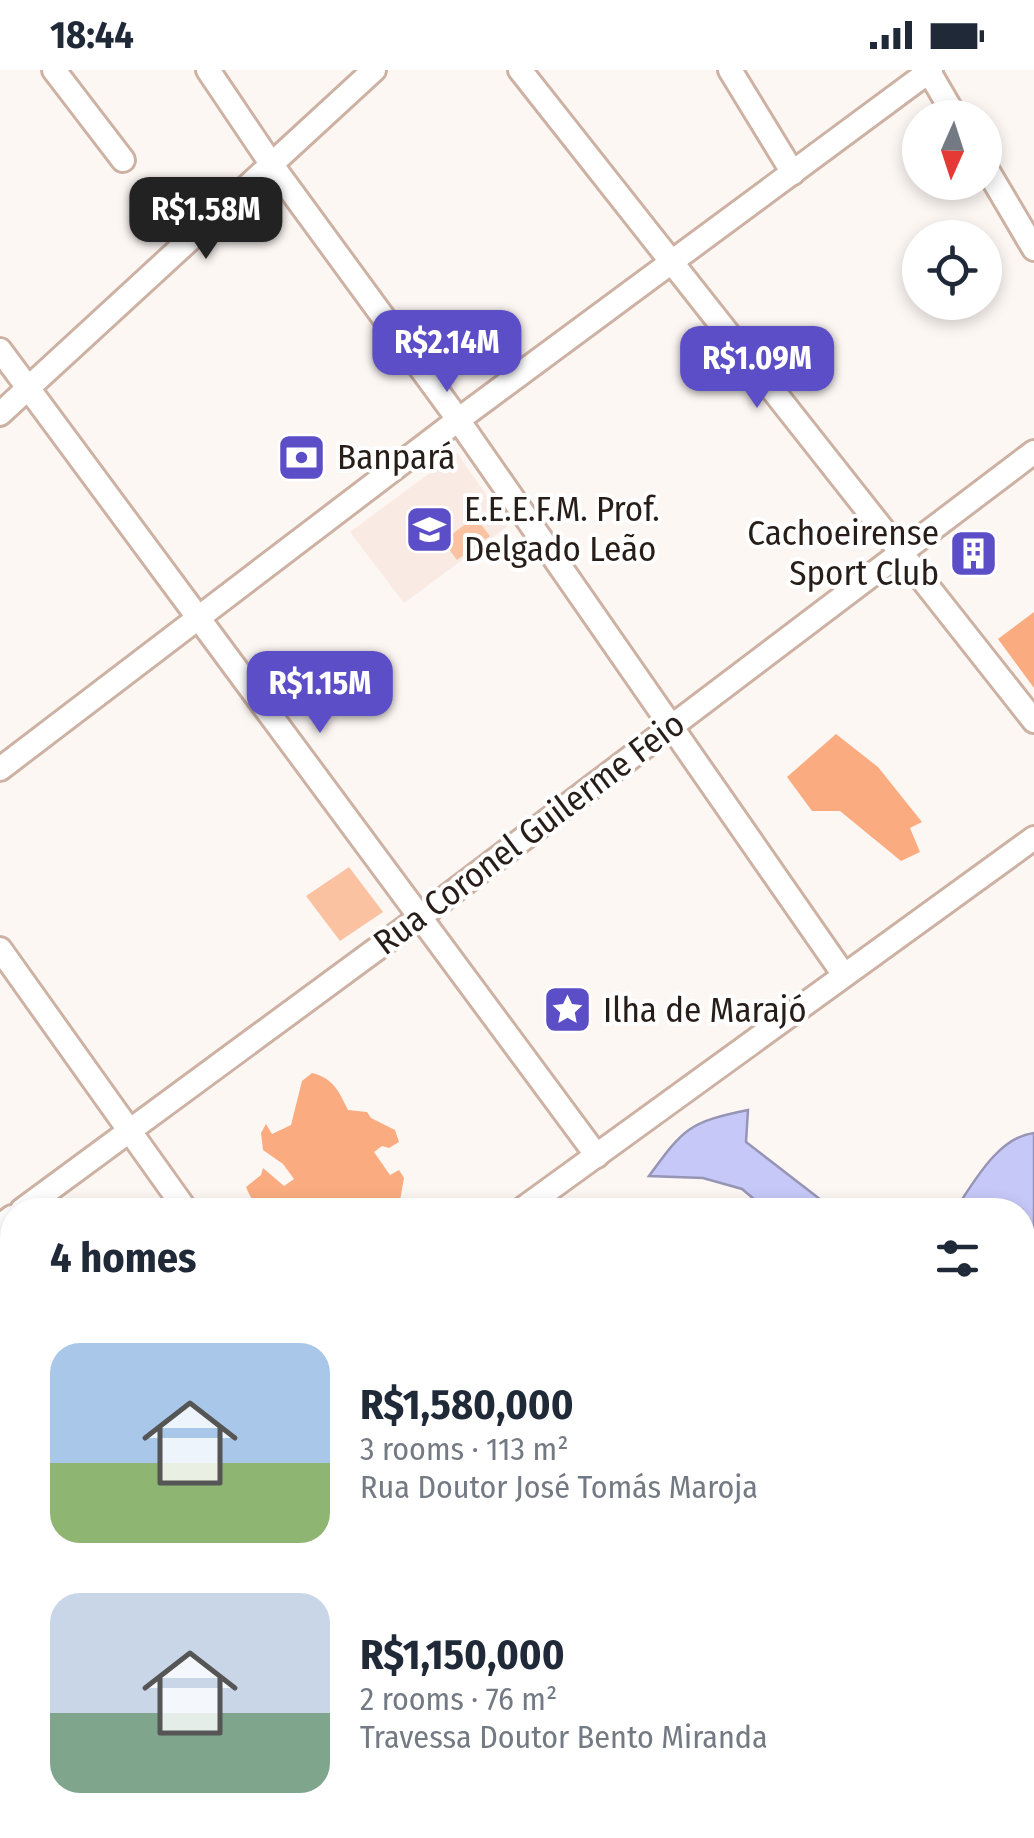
<!DOCTYPE html>
<html lang="en">
<head>
<meta charset="utf-8">
<style>
	body { margin:0; font-family:"Fira Sans Condensed",sans-serif; background:#f2f2f3; color:#1f2937; height:100vh; display:flex; flex-direction:column; font-size:38px; white-space:nowrap }
	* { box-sizing:border-box; margin:0 }
	p { font-size:32px; color:#747a83 }
	.icon { flex:none; width:55px; height:55px; fill:none; stroke:currentColor; stroke-width:2; stroke-linecap:round; stroke-linejoin:round }
	.map { position:relative; flex:1; overflow:hidden }
	.panel { position:absolute; left:0px; top:1128px; width:1035px; height:642px; display:flex; flex-direction:column; background:#fff; border-radius:40px 40px 0 0; box-shadow:0 5px 15px #0003 }
	.panel>* { flex:none }
	.needle { width:65px; rotate:183deg }
	.tools { position:absolute; left:902px; top:30px; display:grid; gap:20px }
	.tools a { display:grid; place-items:center; width:100px; height:100px; border-radius:50%; background:#fff; box-shadow:0 5px 15px #0003; font-size:50px }
	.price { position:absolute; translate:-50% -85px; padding:0 22px; border-radius:20px; background:#5b4ec6; color:#fff; font-size:32px; line-height:65px; filter:drop-shadow(0 2px 5px #0008) }
	.price::after { content:''; position:absolute; left:50%; top:60px; width:30px; height:22px; margin-left:-15px; background:inherit; clip-path:polygon(0 0,100% 0,50% 100%) }
	.price.active { background:#222; color:#fff }
	ul { padding:0; list-style:none }
	li { display:flex; align-items:center; gap:30px; height:250px; padding:0 50px }
	li span { display:grid; place-items:center; flex:none; width:280px; height:200px; border-radius:30px; color:#555 }
	li>.icon { margin-inline-start:auto }
	span .icon { width:120px; height:120px; fill:#fffc; stroke-width:1 }
	li b { font-size:42px }
	h2 { display:flex; justify-content:space-between; align-items:center; height:120px; padding:0 50px; font-size:42px }
	.status { display:flex; justify-content:space-between; align-items:center; height:70px; padding:0 50px; background:#fff; direction:ltr }
	.status svg { height:28px; fill:currentColor }
	.map>svg:first-child { display:block }
	.built { fill:#f9eae3 }
	.green { fill:#fbc2a2 }
	.forest { fill:#faac80 }
	.water { fill:#c6c8f8; stroke:#9795b5; stroke-width:2.5 }
	.lines { fill:none; stroke-linecap:round; stroke-linejoin:round }
	.ferry { stroke:#443b93; stroke-width:2.5; stroke-dasharray:12 10; stroke-linecap:butt }
	.minor-casing { stroke:#cdb2a4; stroke-width:28 }
	.minor { stroke:#fff; stroke-width:22 }
	.labels { text-anchor:middle; stroke-width:8; stroke-linejoin:round; paint-order:stroke }
	.poi-label { font-size:35px; fill:#281e19; stroke:#fff; text-anchor:start }
	.street-label { font-size:35px; fill:#281e19; stroke:#fff }
</style>
</head>
<body>
<div class="status"><b>18:44</b><svg viewBox="0 0 49 12"><path d="M0 12V9h3v3zM5 12V6h3v6zM10 12V3h3v9zM15 12V0h3v12zM26 1h20v11H26zM47 4h2v5h-2z"/></svg></div>
<div class="map">
<svg width="1034" height="1768" viewBox="0 0 1034 1768">
	<rect width="100%" height="100%" fill="#fdf7f4"/>
	<path class="built" d="M457,383L508,456L404,533L350,462Z"/>
	<g class="green">
		<path d="M475,447L490,466L457,490L443,471Z"/>
		<path d="M349,797L383,842L340,871L306,826Z"/>
		<path d="M0,1331L12,1350V1494L0,1503Z"/>
		<path d="M327,1758H811L807,1768H335Z"/>
	</g>
	<g class="forest">
		<path d="M1034,542V618L998,569Z"/>
		<path d="M836,664L878,697L922,752L910,758L920,782L901,791L840,741H812L787,707Z"/>
		<path d="M312,1003C333,1008 339,1021 348,1040L367,1042L371,1048L395,1060L399,1072L389,1078L382,1076L374,1082L390,1105L399,1100L404,1108L399,1136L376,1131L357,1139L343,1133L324,1140H308L291,1132C268,1142 256,1143 246,1117L261,1105L263,1098L284,1116L294,1109L283,1094L263,1080L261,1063L266,1054L272,1064L291,1055L302,1011Z"/>
		<path d="M1034,1315V1768H1007L1000,1758H1022V1335Z"/>
	</g>
	<g class="water">
		<path d="M748,1040L746,1072L834,1140H767L742,1119L703,1108L649,1106C684,1058 689,1052 748,1040Z"/>
		<path d="M1034,1063V1315L1023,1335L1022,1140H955C974,1112 998,1067 1034,1063Z"/>
		<path d="M811,1758H1000L1007,1768H807Z"/>
	</g>
	<g class="lines">
		<g class="ferry">
			<path d="M1022,1222L1034,1210"/>
			<path d="M1022,1270L1034,1258"/>
			<path d="M909,1758L916,1768"/>
		</g>
		<defs>
			<g id="minor">
				<path d="M54,0L123,90"/>
				<path d="M208,0L272,95L452,341L844,905"/>
				<path d="M520,0L1034,651"/>
				<path d="M730,0L793,103"/>
				<path d="M928,0L956,48"/>
				<path d="M985,96L1034,179"/>
				<path d="M0,280L597,1086"/>
				<path d="M0,344L374,0"/>
				<path d="M0,699L458,350L931,0"/>
				<path d="M0,879L186,1140"/>
				<path d="M22,1140L420,847L1034,382"/>
				<path d="M521,1140L1034,768"/>
				<path d="M0,1156L12,1147"/>
				<path d="M0,1530L12,1520"/>
				<path d="M0,1743L17,1768"/>
				<path d="M312,1758L320,1768"/>
			</g>
		</defs>
		<use href="#minor" class="minor-casing"/>
		<use href="#minor" class="minor"/>
	</g>
	<defs>
		<symbol id="bank-square" viewBox="-11 -11 22 22"><rect x="-9" y="-9" width="18" height="18" rx="4" fill="#5b4ec6" stroke="#fff"/><path d="M-6-4H6V4H-6ZM0-2.3a2.3 2.3 0 1 0 0 4.6a2.3 2.3 0 1 0 0-4.6Z" fill="#fff"/></symbol>
		<symbol id="school-square" viewBox="-11 -11 22 22"><rect x="-9" y="-9" width="18" height="18" rx="4" fill="#5b4ec6" stroke="#fff"/><path d="M0-5L7-2L0 1L-7-2ZM-4 1L0 2.5L4 1V4Q0 6-4 4Z" fill="#fff"/></symbol>
		<symbol id="building-square" viewBox="-11 -11 22 22"><rect x="-9" y="-9" width="18" height="18" rx="4" fill="#5b4ec6" stroke="#fff"/><path d="M-4-6H4V6H1V3H-1V6H-4ZM-2.5-4.3h1.7v1.8h-1.7ZM.8-4.3h1.7v1.8H.8ZM-2.5-1h1.7V.8h-1.7ZM.8-1h1.7V.8H.8Z" fill="#fff"/></symbol>
		<symbol id="sight-square" viewBox="-11 -11 22 22"><rect x="-9" y="-9" width="18" height="18" rx="4" fill="#5b4ec6" stroke="#fff"/><path d="M0-6L1.8-2.2L6-1.7L2.9 1.2L3.7 5.4L0 3.3L-3.7 5.4L-2.9 1.2L-6-1.7L-1.8-2.2Z" fill="#fff"/></symbol>
	</defs>
	<g fill-rule="evenodd">
		<use href="#bank-square" x="274" y="360" width="55" height="55"/>
		<use href="#school-square" x="402" y="432" width="55" height="55"/>
		<use href="#building-square" x="946" y="456" width="55" height="55"/>
		<use href="#sight-square" x="540" y="912" width="55" height="55"/>
	</g>
	<g class="labels">
		<g class="poi-label">
			<text x="337" y="399">Banpará</text>
			<text x="464" y="451">E.E.E.F.M. Prof.<tspan x="464" dy="40">Delgado Leão</tspan></text>
			<text x="939" y="475" text-anchor="end">Cachoeirense<tspan x="939" dy="40">Sport Club</tspan></text>
			<text x="603" y="952">Ilha de Marajó</text>
		</g>
		<g class="street-label">
			<text transform="translate(529 763) rotate(-37)" y="12">Rua Coronel Guilerme Feio</text>
		</g>
	</g>
</svg>
<div class="tools">
<a><svg class="needle" viewBox="-14 -14 28 28"><path d="M0-13l5 13h-10z" fill="#e53935"/><path d="M0 13l5-13h-10z" fill="#747a83"/></svg></a>
<a><svg class="icon" aria-label="locate" viewBox="0 0 24 24"><circle cx="12" cy="12" r="6"/><path d="M12 2v4M12 18v4M2 12h4M18 12h4"/></svg></a>
</div>
<b class="price active" style="left:206px;top:192px">R$1.58M</b>
<b class="price" style="left:447px;top:325px">R$2.14M</b>
<b class="price" style="left:757px;top:341px">R$1.09M</b>
<b class="price" style="left:320px;top:666px">R$1.15M</b>
<section class="panel">
<h2>4 homes<svg class="icon" aria-label="filters" viewBox="0 0 24 24"><path d="M4 7h16M4 17h16"/><circle cx="9" cy="7" r="2"/><circle cx="15" cy="17" r="2"/></svg></h2>
<ul>
<li><span style="background:linear-gradient(#a9c7e8 60%,#8fb573 0)"><svg class="icon" aria-label="home" viewBox="0 0 24 24"><path d="M3 11l9-7 9 7M6 9v11h12V9"/></svg></span><div><b>R$1,580,000</b><p>3 rooms · 113 m²</p><p>Rua Doutor José Tomás Maroja</p></div></li>
<li><span style="background:linear-gradient(#c9d6e8 60%,#7fa58c 0)"><svg class="icon" aria-label="home" viewBox="0 0 24 24"><path d="M3 11l9-7 9 7M6 9v11h12V9"/></svg></span><div><b>R$1,150,000</b><p>2 rooms · 76 m²</p><p>Travessa Doutor Bento Miranda</p></div></li>
</ul>
</section>
</div>
</body>
</html>
